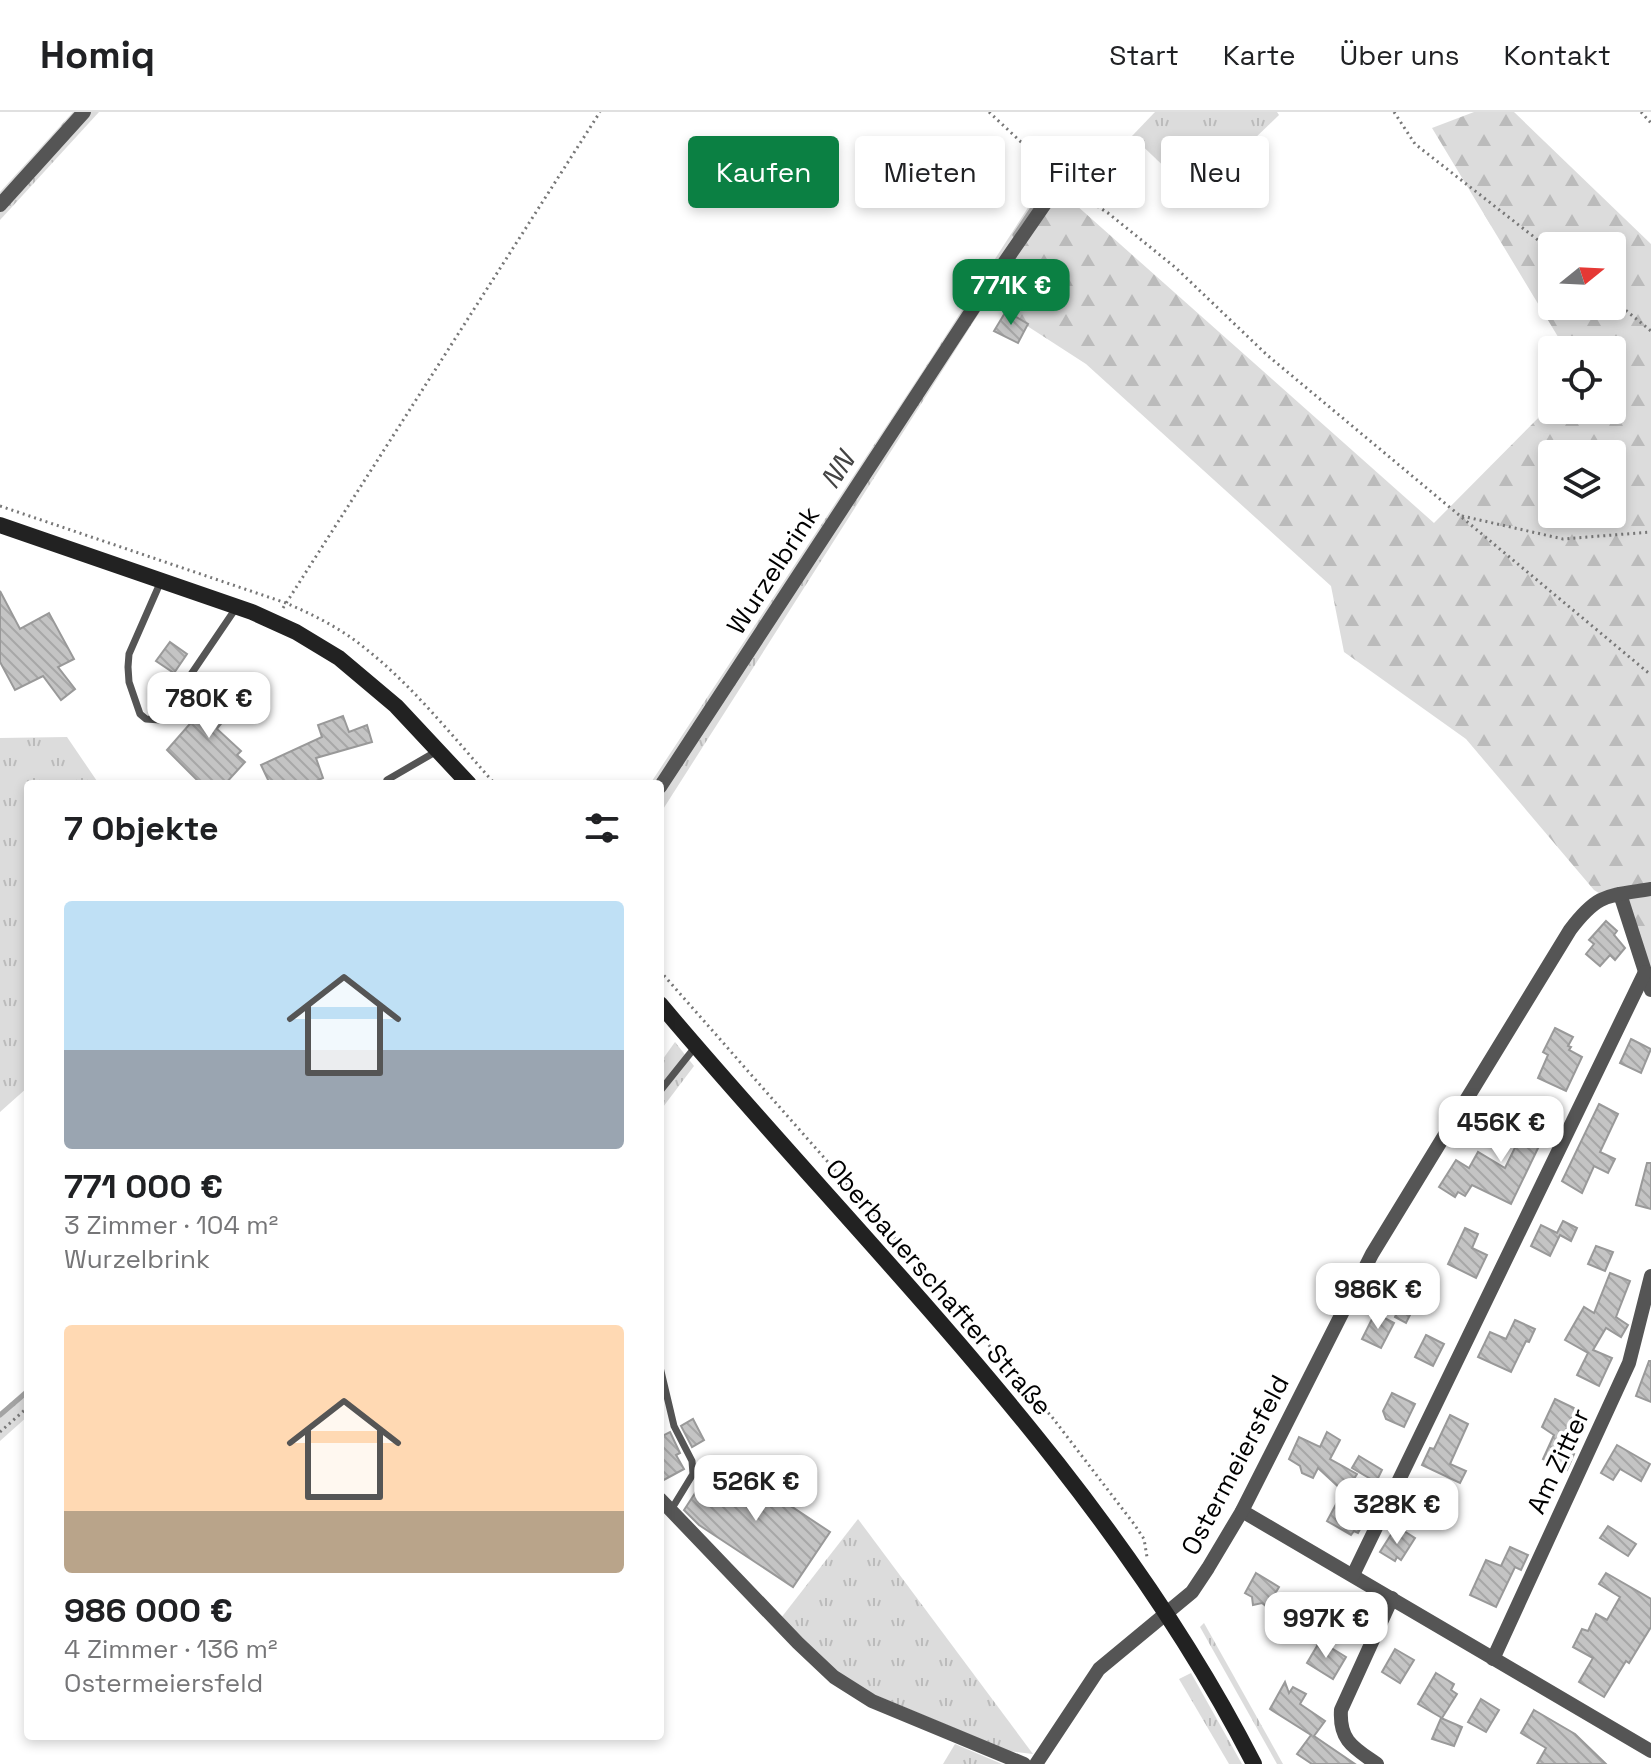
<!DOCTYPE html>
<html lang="de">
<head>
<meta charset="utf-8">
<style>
	body { margin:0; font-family:"Space Grotesk",sans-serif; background:#f2f2f2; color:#202124; height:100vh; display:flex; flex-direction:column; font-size:30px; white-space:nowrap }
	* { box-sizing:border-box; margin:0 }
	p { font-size:26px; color:#757577 }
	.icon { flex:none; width:44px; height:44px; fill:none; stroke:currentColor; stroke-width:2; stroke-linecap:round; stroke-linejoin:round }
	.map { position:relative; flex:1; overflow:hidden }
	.drawer { position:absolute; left:24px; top:668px; width:640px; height:960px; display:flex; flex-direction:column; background:#fff; border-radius:8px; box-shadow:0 4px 12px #0003 }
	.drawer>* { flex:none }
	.banner { position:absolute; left:688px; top:24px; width:760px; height:72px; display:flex; gap:16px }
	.needle { width:52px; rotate:72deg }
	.fabs { position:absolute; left:1538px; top:120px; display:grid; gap:16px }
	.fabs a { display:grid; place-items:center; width:88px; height:88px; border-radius:8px; background:#fff; box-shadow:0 4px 12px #0003; font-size:40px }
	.price { position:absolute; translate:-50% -68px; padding:0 18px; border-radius:16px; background:#fff; color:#222; font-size:26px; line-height:52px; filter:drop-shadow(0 2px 4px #0008) }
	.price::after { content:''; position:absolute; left:50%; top:48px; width:24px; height:18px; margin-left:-12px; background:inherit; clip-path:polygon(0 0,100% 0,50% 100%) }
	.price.current { background:#0b8043; color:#fff }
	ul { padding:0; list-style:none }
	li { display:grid; align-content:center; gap:16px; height:424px; padding:0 40px }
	li span { display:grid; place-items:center; height:248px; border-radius:8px; color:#555 }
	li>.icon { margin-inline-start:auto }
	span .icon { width:144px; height:144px; fill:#fffc; stroke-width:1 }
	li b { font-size:34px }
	h2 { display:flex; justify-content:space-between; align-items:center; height:96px; padding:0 40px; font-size:34px }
	.tag { padding:0 28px; border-radius:8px; background:#fff; box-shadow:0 4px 12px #0003; font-size:28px; line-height:72px }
	.tag.current { background:#0b8043; color:#fff }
	header { display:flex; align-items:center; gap:48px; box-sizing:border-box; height:112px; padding:0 40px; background:#fff; border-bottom:2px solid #e0e0e0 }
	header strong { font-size:38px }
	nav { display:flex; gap:44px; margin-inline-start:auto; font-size:28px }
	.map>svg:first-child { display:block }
	.grass { fill:url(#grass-tufts) }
	.forest { fill:url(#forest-firs); fill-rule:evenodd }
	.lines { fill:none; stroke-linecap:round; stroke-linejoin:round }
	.stream { stroke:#a3a3a3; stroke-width:5 }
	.building { fill:url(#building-back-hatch); stroke:#999; stroke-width:2 }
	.path { stroke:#777; stroke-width:3; stroke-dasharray:2 4; stroke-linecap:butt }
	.lane { stroke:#555; stroke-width:7 }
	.street { stroke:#555; stroke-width:14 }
	.secondary { stroke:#222; stroke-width:16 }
	.labels { text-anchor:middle; stroke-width:7; stroke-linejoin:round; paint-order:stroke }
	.street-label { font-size:26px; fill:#000; stroke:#fff }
	.water-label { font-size:28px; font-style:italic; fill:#444; stroke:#fff }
</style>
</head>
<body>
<header>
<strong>Homiq</strong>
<nav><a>Start</a><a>Karte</a><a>Über uns</a><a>Kontakt</a></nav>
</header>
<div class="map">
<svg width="1651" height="1652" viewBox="0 0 1651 1652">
	<defs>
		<pattern id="grass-tufts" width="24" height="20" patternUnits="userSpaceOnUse" patternTransform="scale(2)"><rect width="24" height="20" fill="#dcdcdc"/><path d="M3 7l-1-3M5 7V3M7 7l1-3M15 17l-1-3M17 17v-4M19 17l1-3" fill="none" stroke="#bbb"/></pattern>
		<pattern id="forest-firs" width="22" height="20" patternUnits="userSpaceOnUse" patternTransform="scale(2)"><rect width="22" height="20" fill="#dcdcdc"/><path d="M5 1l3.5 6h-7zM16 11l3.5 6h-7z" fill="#bbb"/></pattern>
		<pattern id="building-back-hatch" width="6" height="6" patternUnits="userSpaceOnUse" patternTransform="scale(2)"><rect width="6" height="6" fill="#c4c4c4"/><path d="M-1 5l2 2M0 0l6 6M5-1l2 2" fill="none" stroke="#a7a7a7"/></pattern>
	</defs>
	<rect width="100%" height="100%" fill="#fff"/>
	<g class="grass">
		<path d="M73,0H99L0,108V80Z"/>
		<path d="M1155,0H1277L1279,3L1195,84L1132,24Z"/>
		<path d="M1047,66L1058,77L660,702V672H650L932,245Z"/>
		<path d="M67,625L99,672H28V975L0,1000V626Z"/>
		<path d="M675,930L694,954L660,999V951Z"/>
		<path d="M28,1275V1304L0,1329V1300Z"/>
		<path d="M858,1407L1033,1642L1009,1639L859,1576L834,1560L781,1506Z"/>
		<path d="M1204,1511L1283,1652H1277L1200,1515Z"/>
		<path d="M1191,1561L1242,1652H1229L1179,1567Z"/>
		<path d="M955,1632L1002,1652H943Z"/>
	</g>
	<path class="forest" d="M1474,0H1514L1651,132V856L1624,796L1594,778L1466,627L1344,540L1331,474L1086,252L987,188L1058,77L1434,411L1552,292V298H1612V238H1566L1432,16ZM1552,134H1612V194H1552ZM1552,342H1612V402H1552Z"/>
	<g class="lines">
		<g class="stream">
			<path d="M1015,123L1052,67"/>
			<path d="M0,1303L28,1279"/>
		</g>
	</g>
	<g class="building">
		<path d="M1006,199L1028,212L1018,231L994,219Z"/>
		<path d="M0,479L20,517L49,501L74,547L58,555L75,577L61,588L43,564L15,578L0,550Z"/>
		<path d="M170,530L187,542L174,561L156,549Z"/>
		<path d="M223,570L241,586L217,617L241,639L237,643L245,650L225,672H201L167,638L203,597L193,589L203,578L210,585Z"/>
		<path d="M343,604L349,620L367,613L372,630L316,646L323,666L310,672H270L261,653L322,625L318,613Z"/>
		<path d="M1606,809L1617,819L1614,823L1625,836L1615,848L1610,843L1600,854L1586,842L1594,832L1589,828Z"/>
		<path d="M1555,916L1573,925L1568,934L1571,935L1569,938L1582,945L1566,979L1538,966L1548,943L1543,940Z"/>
		<path d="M1631,927L1651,937L1641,961L1620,951Z"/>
		<path d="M1537,991L1555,1001L1511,1092L1472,1073L1465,1084L1458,1080L1455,1085L1439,1075L1456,1048L1469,1056L1478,1040L1505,1056Z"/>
		<path d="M1599,992L1618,1002L1600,1040L1615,1047L1608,1061L1594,1054L1582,1081L1562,1069Z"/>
		<path d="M1647,1051H1651V1097L1636,1093Z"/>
		<path d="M1563,1109L1577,1116L1571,1129L1560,1123L1550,1144L1531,1134L1541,1113L1557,1121Z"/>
		<path d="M1465,1116L1478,1122L1472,1136L1487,1143L1476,1166L1448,1152Z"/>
		<path d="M1596,1134L1613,1140L1605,1159L1588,1152Z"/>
		<path d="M1610,1161L1630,1169L1616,1205L1628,1213L1621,1225L1606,1216L1593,1238L1612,1246L1599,1274L1577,1263L1588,1241L1565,1228L1584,1195L1594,1201Z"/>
		<path d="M1401,1191L1413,1197L1406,1211L1395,1205Z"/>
		<path d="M1375,1201L1394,1211L1381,1236L1362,1227Z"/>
		<path d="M1515,1208L1535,1217L1529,1230L1526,1229L1511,1260L1478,1245L1490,1220L1506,1227Z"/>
		<path d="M1426,1223L1444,1232L1433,1254L1415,1245Z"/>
		<path d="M1649,1249H1651V1290L1636,1284Z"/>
		<path d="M1392,1281L1415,1292L1404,1315L1386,1307L1383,1299Z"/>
		<path d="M1555,1287L1576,1297L1562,1326L1573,1331L1569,1340L1574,1342L1567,1358L1543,1347L1554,1323L1542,1315Z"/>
		<path d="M1450,1303L1468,1312L1450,1352L1466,1359L1460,1371L1422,1353L1430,1336L1434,1337Z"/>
		<path d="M693,1307L704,1328L692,1335L681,1314Z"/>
		<path d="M670,1320L680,1341L676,1343L684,1357L660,1370V1325Z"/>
		<path d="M1327,1320L1340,1328L1330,1347L1357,1362L1345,1381L1318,1356L1313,1366L1302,1361L1300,1354L1289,1347L1299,1325L1320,1335Z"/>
		<path d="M1617,1333L1650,1352L1641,1369L1620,1357L1613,1368L1601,1361Z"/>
		<path d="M1359,1344L1382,1358L1376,1370L1352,1356Z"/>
		<path d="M718,1346L830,1420L793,1475L699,1413L684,1398Z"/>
		<path d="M1341,1383L1365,1399L1360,1408L1364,1410L1358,1421L1354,1419L1351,1423L1327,1409Z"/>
		<path d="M1608,1414L1636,1432L1628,1444L1600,1426Z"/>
		<path d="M1404,1419L1415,1426L1401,1448L1397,1445L1395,1449L1380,1440L1392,1421L1399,1425Z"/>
		<path d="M1510,1435L1528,1443L1521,1458L1515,1455L1496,1495L1470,1483L1486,1448L1501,1454Z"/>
		<path d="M1256,1461L1279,1475L1267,1495L1262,1491L1253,1493L1252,1485L1245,1481Z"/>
		<path d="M1606,1461L1651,1487V1515L1629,1551L1626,1549L1604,1585L1579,1570L1593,1546L1573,1535L1582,1517L1588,1519L1596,1502L1607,1508L1620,1485L1599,1472Z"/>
		<path d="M1320,1529L1346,1545L1333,1567L1307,1551Z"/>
		<path d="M1395,1537L1414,1548L1400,1571L1382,1560Z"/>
		<path d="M1436,1561L1454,1572L1451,1578L1457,1582L1442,1606L1418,1592Z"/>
		<path d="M1285,1570L1289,1581L1293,1575L1306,1582L1300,1592L1325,1609L1314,1624L1355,1652H1312L1297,1642L1311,1623L1270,1597Z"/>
		<path d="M1481,1587L1499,1598L1486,1620L1468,1610Z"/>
		<path d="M1534,1598L1575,1622L1606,1652H1537L1546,1636L1521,1621Z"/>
		<path d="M1441,1606L1462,1615L1454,1634L1432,1627Z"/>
	</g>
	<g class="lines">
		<g class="path">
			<path d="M989,0L1052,59"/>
			<path d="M1394,0L1415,32L1552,139"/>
			<path d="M1641,0L1651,11"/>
			<path d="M1072,78L1108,101L1176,156L1267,243L1651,563"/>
			<path d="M1612,187L1651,219"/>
			<path d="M0,394L286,491C314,503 342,517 366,537C414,575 454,626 495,672"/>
			<path d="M1462,404L1563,427L1651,420"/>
			<path d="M283,496L600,0"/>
			<path d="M660,859L1052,1305L1134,1412L1144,1427L1147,1445"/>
			<path d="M0,1320L28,1295"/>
		</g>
		<g class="lane">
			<path d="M161,469L129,542L128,555L129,570L140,602L146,607L160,608L236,496"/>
			<path d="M390,672L387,668L437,639"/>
			<path d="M660,979L696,934"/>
			<path d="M660,1255L674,1314L692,1349L693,1362L671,1398"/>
		</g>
		<g class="street">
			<path d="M0,93L84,0"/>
			<path d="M660,675L982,183L1060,70"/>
			<path d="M1620,782L1651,878"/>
			<path d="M660,1387L798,1531L834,1565L872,1589L1024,1652"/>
			<path d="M1242,1399L1651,1639"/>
			<path d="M1353,1463L1645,860"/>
			<path d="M1493,1547L1629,1251L1651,1164"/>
			<path d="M1036,1652L1099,1557L1192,1480L1208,1456L1242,1399L1372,1142L1570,818C1598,781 1607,784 1651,777"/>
			<path d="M1377,1652C1354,1636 1339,1629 1341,1598L1392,1486"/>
		</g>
		<g class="secondary">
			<path d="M0,413L252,500L296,520L339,546L396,594L469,672"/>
			<path d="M660,892C867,1138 1106,1362 1254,1652"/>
		</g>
	</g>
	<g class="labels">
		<g class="street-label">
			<text transform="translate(773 458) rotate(-57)" y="9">Wurzelbrink</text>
			<text transform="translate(939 1175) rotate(49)" y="9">Oberbauerschafter Straße</text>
			<text transform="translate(1558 1349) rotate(-65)" y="9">Am Zitter</text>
			<text transform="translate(1235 1353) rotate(-62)" y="9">Ostermeiersfeld</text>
		</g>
		<g class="water-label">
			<text transform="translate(837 358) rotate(-57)" y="10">NN</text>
		</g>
	</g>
</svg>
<div class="fabs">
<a><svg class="needle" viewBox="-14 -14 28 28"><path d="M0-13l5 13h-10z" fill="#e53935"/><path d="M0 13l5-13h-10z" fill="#757577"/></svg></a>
<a><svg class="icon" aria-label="locate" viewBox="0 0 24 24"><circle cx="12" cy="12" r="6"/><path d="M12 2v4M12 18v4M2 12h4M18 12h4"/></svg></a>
<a><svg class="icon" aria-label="layers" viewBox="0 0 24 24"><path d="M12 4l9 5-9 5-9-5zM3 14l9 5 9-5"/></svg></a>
</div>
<b class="price current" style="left:1011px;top:215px">771K €</b>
<b class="price" style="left:209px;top:628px">780K €</b>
<b class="price" style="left:1501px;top:1052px">456K €</b>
<b class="price" style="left:1378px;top:1219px">986K €</b>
<b class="price" style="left:756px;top:1411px">526K €</b>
<b class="price" style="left:1397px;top:1434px">328K €</b>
<b class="price" style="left:1326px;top:1548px">997K €</b>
<div class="banner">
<a class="tag current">Kaufen</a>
<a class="tag">Mieten</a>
<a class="tag">Filter</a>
<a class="tag">Neu</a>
</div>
<section class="drawer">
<h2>7 Objekte<svg class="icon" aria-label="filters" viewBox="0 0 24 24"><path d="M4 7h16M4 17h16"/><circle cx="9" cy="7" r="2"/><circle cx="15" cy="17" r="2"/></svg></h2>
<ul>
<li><span style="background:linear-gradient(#bfe0f5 60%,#9aa5b1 0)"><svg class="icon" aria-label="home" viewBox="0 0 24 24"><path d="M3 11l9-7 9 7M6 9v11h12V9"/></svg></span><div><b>771 000 €</b><p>3 Zimmer · 104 m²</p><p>Wurzelbrink</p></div></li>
<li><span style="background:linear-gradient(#ffd9b3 75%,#b9a48a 0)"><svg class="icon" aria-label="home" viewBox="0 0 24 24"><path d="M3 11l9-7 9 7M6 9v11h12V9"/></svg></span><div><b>986 000 €</b><p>4 Zimmer · 136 m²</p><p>Ostermeiersfeld</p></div></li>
</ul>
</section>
</div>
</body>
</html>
